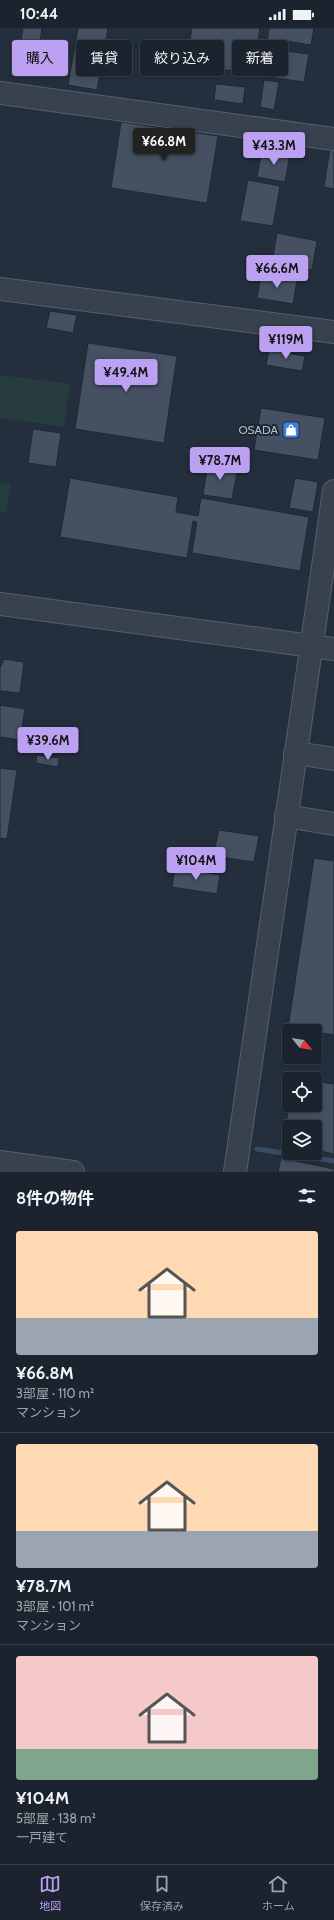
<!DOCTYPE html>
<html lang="ja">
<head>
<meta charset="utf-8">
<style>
	body { margin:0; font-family:Cabin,"Noto Sans JP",sans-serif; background:#242b36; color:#f1f3f6; height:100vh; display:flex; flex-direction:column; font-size:15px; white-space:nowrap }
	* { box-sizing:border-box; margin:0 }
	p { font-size:13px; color:#a0a4aa }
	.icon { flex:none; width:22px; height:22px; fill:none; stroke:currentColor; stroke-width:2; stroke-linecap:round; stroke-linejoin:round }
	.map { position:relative; height:1144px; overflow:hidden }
	.drawer { display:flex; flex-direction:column; background:#1b232e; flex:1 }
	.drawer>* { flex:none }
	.hud { position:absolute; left:12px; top:12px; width:310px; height:36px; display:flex; gap:8px }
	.needle { width:26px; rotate:120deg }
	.buttons { position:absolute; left:282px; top:996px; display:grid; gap:8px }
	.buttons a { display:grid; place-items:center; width:40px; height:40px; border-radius:4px; background:#1b232e; box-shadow:0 2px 6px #0003,0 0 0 1px #39404a; font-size:20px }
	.price { position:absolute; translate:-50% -34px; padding:0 9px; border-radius:4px; background:#bca0f2; color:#111; font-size:13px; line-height:26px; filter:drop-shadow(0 1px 2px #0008) }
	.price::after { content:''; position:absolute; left:50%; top:24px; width:12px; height:9px; margin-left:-6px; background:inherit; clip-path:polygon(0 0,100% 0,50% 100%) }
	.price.on { background:#222; color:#fff }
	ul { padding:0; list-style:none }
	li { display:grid; align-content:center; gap:8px; height:212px; padding:0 16px }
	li+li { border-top:1px solid #39404a }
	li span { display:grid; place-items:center; height:124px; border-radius:4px; color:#555 }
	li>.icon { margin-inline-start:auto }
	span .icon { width:72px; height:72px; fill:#fffc; stroke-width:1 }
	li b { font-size:17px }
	h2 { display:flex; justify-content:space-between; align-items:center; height:48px; padding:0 16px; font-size:17px }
	.pill { padding:0 14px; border-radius:4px; background:#1b232e; box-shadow:0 2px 6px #0003,0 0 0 1px #39404a; font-size:14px; line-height:36px }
	.pill.on { background:#bca0f2; color:#111 }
	.status { display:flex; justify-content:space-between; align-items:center; height:28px; padding:0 20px; background:#1b232e; direction:ltr }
	.status svg { height:11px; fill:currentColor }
	.tabs { display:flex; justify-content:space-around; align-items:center; height:56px; border-top:1px solid #39404a; background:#1b232e; font-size:11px; color:#a0a4aa }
	.tabs a { display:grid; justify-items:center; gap:2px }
	.tabs .on { color:#bca0f2 }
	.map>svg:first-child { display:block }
	.green { fill:#263c3f }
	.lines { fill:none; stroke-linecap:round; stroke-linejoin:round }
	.stream { stroke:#394c67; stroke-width:5 }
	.building { fill:#455162; stroke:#1f2835 }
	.minor-casing { stroke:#565f6c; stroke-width:24 }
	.minor { stroke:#38414e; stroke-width:22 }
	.labels { text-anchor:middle; stroke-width:4; stroke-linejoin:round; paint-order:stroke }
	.poi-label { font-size:12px; fill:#b4bcc9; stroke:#1d2633; text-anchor:end }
</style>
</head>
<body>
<div class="status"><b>10:44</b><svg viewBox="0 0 49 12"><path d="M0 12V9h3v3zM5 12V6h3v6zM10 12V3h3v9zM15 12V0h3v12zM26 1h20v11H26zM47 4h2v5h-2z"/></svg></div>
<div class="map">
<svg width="334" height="1144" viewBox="0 0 334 1144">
	<rect width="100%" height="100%" fill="#242f3e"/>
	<g class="green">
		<path d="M0,347L70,356L64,399L0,390Z"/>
		<path d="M0,455L11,456L6,485L0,484Z"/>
	</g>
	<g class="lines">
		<path class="stream" d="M257,1121L334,1133"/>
	</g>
	<g class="building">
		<path d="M23,0H42L35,46L16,43Z"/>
		<path d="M78,0H108L97,62L68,57Z"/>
		<path d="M192,0H260L253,46L186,36Z"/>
		<path d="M269,0H314L311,17L286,13L285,23L309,26L304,54L262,48Z"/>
		<path d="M264,52L279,54L274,82L260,79Z"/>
		<path d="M216,56L245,59L243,76L214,72Z"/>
		<path d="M121,94L218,108L207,175L111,160Z"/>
		<path d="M330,120H334V161L324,159Z"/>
		<path d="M262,121L290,126L285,154L257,149Z"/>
		<path d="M248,152L280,158L273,198L240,193Z"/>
		<path d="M277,205L317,213L312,242L272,234Z"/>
		<path d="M261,247L297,252L293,276L257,270Z"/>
		<path d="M50,283L77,287L73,305L46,300Z"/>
		<path d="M88,315L177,328L164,415L75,401Z"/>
		<path d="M269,322L305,328L302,343L266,337Z"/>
		<path d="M261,380L325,390L318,432L254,422Z"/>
		<path d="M33,401L61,405L56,439L28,435Z"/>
		<path d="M208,435L238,440L232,471L203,467Z"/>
		<path d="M70,450L178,469L176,484L198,488L201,470L309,489L300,543L192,525L197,494L193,493L187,530L60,509Z"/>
		<path d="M295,450L318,454L313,484L289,480Z"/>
		<path d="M4,631L24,634L20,665L0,663V640Z"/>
		<path d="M0,677L25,681L20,712L0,709Z"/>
		<path d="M37,727L59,730L58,739L36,735Z"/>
		<path d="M0,740L17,742L7,811L0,810Z"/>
		<path d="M219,802L259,808L254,834L213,828Z"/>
		<path d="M314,830L334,833V1007L288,1000Z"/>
		<path d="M175,839L220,847L217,866L172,859Z"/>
		<path d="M320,1054L334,1056V1126L315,1122V1099H289V1107L284,1106L289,1079L296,1081L297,1077H315Z"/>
		<path d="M281,1130L334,1141V1144H278Z"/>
	</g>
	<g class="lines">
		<defs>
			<g id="minor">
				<path d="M0,65L334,111"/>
				<path d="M0,261L334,304"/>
				<path d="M0,576L334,621"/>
				<path d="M295,725L334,731"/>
				<path d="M286,788L334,796"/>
				<path d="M0,1134L73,1144"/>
				<path d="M235,1144L334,463"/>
			</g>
		</defs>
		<use href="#minor" class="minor-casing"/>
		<use href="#minor" class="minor"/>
	</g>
	<defs>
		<symbol id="shop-square" viewBox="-11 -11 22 22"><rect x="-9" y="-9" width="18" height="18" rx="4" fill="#3f7fe0" stroke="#1d2633"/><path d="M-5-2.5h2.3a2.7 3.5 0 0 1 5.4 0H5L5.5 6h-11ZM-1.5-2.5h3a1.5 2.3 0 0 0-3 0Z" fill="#fff"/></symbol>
	</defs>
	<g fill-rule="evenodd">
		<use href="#shop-square" x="281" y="392" width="20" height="20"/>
	</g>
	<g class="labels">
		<g class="poi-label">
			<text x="278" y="406">OSADA</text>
		</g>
	</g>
</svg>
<div class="buttons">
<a><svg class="needle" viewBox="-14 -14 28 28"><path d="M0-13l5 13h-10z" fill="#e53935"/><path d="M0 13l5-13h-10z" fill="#a0a4aa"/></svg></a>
<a><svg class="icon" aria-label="locate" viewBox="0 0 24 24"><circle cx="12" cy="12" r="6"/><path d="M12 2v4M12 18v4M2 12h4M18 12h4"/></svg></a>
<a><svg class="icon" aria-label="layers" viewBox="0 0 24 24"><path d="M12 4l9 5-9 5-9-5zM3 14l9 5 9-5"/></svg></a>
</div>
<b class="price on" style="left:164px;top:134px">¥66.8M</b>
<b class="price" style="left:274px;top:138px">¥43.3M</b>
<b class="price" style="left:277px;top:261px">¥66.6M</b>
<b class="price" style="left:286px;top:332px">¥119M</b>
<b class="price" style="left:126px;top:365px">¥49.4M</b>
<b class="price" style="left:220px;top:453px">¥78.7M</b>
<b class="price" style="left:48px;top:733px">¥39.6M</b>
<b class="price" style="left:196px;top:853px">¥104M</b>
<div class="hud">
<a class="pill on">購入</a>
<a class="pill">賃貸</a>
<a class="pill">絞り込み</a>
<a class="pill">新着</a>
</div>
</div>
<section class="drawer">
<h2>8件の物件<svg class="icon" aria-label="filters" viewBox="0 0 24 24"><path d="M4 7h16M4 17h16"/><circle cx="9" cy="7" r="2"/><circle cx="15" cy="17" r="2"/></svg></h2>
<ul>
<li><span style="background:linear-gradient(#ffd9b3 70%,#9aa5b1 0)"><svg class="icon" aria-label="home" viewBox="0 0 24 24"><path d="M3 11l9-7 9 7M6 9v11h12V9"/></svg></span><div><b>¥66.8M</b><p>3部屋 · 110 m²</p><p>マンション</p></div></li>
<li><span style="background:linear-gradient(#ffd9b3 70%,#9aa5b1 0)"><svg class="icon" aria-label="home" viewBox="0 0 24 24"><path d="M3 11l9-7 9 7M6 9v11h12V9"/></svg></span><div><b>¥78.7M</b><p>3部屋 · 101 m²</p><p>マンション</p></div></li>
<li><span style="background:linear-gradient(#f6c9c9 75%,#7fa58c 0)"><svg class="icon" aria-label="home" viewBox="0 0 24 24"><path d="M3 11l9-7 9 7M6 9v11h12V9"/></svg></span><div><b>¥104M</b><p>5部屋 · 138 m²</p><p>一戸建て</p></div></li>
</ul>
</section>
<nav class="tabs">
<a class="on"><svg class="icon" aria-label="map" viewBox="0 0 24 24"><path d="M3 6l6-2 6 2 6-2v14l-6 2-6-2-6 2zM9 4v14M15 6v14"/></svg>地図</a>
<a><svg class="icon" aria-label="saved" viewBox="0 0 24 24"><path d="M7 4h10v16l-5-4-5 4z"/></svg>保存済み</a>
<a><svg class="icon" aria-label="home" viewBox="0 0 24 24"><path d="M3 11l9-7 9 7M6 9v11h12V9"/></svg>ホーム</a>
</nav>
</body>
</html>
